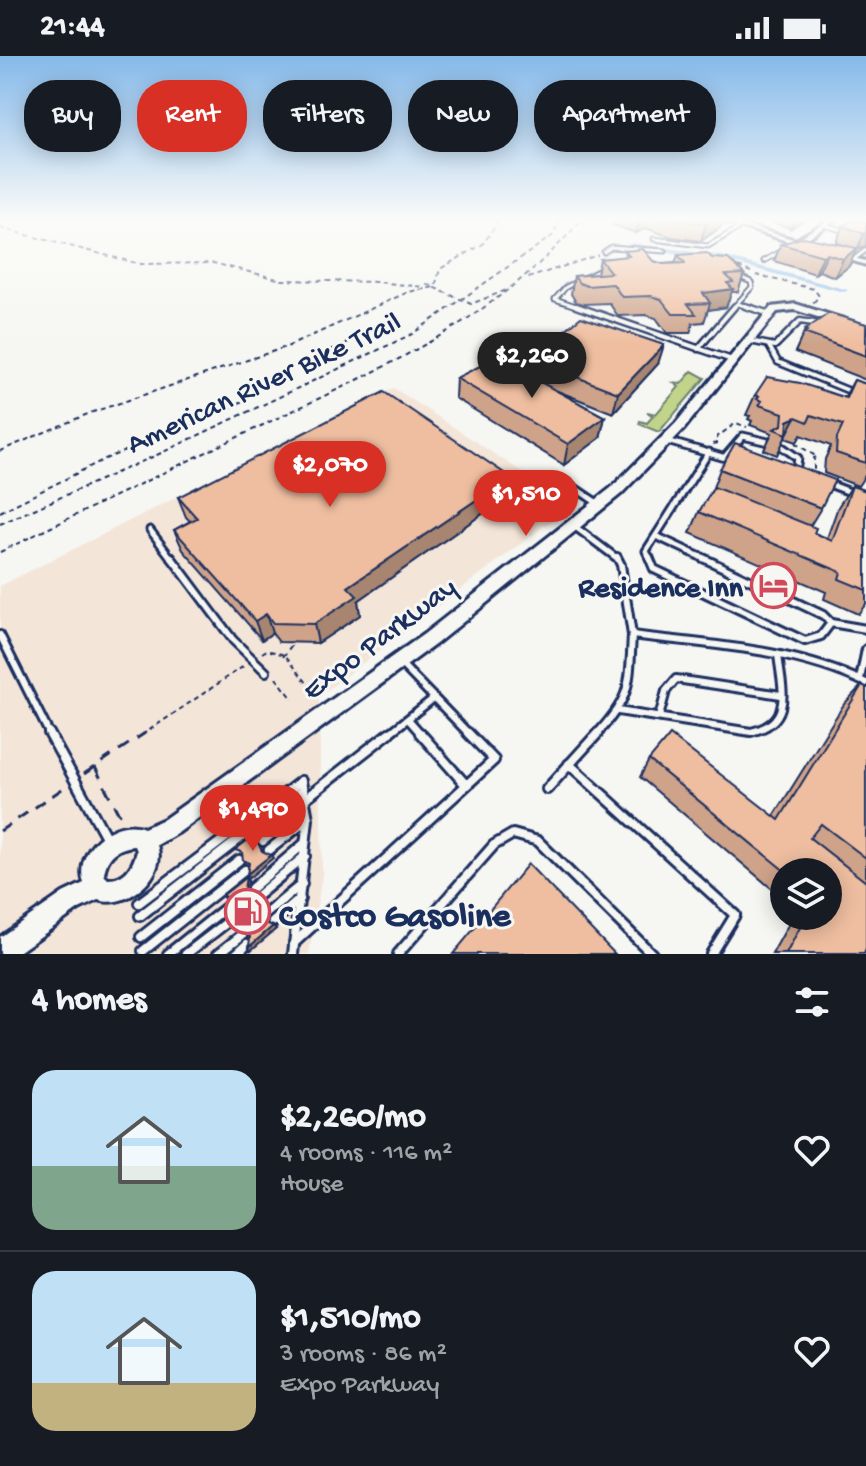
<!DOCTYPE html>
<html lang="en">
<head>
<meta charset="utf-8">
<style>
	body { margin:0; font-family:"Gochi Hand",sans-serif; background:#242831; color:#f1f3f6; height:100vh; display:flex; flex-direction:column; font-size:30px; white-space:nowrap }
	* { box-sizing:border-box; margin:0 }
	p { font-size:26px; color:#9ea1a6 }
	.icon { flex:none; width:44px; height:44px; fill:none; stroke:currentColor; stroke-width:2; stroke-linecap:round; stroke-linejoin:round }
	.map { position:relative; height:898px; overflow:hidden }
	.drawer { display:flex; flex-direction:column; background:#171b24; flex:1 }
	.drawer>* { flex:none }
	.banner { position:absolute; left:24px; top:24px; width:818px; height:72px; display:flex; gap:16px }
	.fabs { position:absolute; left:770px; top:802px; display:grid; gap:16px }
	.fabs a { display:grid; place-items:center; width:72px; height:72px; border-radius:50%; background:#171b24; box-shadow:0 4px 20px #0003; font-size:40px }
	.price { position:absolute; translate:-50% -68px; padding:0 18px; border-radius:28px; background:#d93025; color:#fff; font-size:26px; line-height:52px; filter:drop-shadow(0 2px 4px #0008) }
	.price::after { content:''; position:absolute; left:50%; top:48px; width:24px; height:18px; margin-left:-12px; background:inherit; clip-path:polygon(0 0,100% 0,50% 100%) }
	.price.selected { background:#222; color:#fff }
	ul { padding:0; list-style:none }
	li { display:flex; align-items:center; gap:24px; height:200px; padding:0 32px }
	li+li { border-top:2px solid #363941 }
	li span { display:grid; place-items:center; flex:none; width:224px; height:160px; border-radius:24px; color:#555 }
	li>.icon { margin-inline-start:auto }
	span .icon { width:96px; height:96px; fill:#fffc; stroke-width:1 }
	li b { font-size:34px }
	h2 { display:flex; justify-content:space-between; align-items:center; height:96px; padding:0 32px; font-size:34px }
	.tag { padding:0 28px; border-radius:32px; background:#171b24; box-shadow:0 4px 20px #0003; font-size:28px; line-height:72px }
	.tag.selected { background:#d93025; color:#fff }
	.status { display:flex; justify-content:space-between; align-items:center; height:56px; padding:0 40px; background:#171b24; direction:ltr }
	.status svg { height:22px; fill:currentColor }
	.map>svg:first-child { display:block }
	.built { fill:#f4e5d9 }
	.green { fill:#c1d489; stroke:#6e8274; stroke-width:2 }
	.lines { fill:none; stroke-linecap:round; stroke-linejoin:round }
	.canal { fill:#91c0ec; fill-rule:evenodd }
	.service-far4-casing { stroke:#1b2f5e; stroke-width:7 }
	.service-far3-casing { stroke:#1b2f5e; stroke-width:9 }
	.service-far2-casing { stroke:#1b2f5e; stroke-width:11 }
	.service-far1-casing { stroke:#1b2f5e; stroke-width:12 }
	.service-casing { stroke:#1b2f5e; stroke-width:14 }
	.minor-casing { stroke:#1b2f5e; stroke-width:6 }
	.tertiary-casing { stroke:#1b2f5e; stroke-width:6 }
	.path-far1 { stroke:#1b2f5e; stroke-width:2; stroke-dasharray:5 4; stroke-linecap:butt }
	.path { stroke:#1b2f5e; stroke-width:3; stroke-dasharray:12 9; stroke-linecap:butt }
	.service-far4 { stroke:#f6f6f2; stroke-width:3 }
	.service-far3 { stroke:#f6f6f2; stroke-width:4 }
	.service-far2 { stroke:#f6f6f2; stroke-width:5 }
	.service-far1 { stroke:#f6f6f2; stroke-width:6 }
	.service { stroke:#f6f6f2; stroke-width:8 }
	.minor { fill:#f6f6f2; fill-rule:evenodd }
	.tertiary { fill:#f6f6f2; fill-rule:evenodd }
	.wall { fill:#cea38a; stroke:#1b2f5e; stroke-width:2 }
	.shaded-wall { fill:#a78570; stroke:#1b2f5e; stroke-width:2 }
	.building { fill:#efbea0; stroke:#1b2f5e; stroke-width:2 }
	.labels { text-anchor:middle; stroke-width:6; stroke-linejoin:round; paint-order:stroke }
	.street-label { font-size:30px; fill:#1b2f5e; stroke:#f6f6f2 }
	.poi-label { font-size:30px; font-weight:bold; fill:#1b2f5e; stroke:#f6f6f2; text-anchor:end }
	.near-poi-label { font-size:36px; font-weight:bold; fill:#1b2f5e; stroke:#f6f6f2; text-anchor:start }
</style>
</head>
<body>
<div class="status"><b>21:44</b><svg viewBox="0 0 49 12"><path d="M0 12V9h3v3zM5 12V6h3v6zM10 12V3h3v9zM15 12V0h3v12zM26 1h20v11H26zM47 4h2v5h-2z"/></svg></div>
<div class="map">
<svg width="866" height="898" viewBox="0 0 866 898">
	<rect width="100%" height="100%" fill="#f6f6f2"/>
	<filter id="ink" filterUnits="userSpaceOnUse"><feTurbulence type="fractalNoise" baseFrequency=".0125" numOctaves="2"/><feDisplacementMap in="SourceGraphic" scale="16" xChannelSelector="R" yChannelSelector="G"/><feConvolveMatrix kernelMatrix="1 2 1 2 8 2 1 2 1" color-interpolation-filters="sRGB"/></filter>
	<g filter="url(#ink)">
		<path class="built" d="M394,332L572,449L319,640L322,819L309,898H0V530Z"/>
		<path class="green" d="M692,315L705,322L659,376L639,368L640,365L647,367L653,360L647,356L656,358L679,331L674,327L681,328Z"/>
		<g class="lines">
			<path class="canal" d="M631,187L722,200L848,234L844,236L722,204L634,191H631Z"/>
			<defs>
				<g id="service-far4">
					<path d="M824,169L846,175"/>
					<path d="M654,183L708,190L737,173L738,168"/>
					<path d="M604,196L611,191L665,195"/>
					<path d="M854,203L866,194"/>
					<path d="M764,205L781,195"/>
					<path d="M738,248L752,252"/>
					<path d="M582,252L555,243L566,231L604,212"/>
					<path d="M733,252L752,231L751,226L740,221"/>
				</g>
				<g id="service-far3">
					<path d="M576,250L732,304"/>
					<path d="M745,250L770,258"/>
					<path d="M750,285L775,290L800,265L820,268"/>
					<path d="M769,290L778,306L852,336"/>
					<path d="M698,293L735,250"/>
				</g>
				<g id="service-far2">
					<path d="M667,385L729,403"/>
					<path d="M781,390L798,402L796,415"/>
					<path d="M725,401L743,380L768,386"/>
					<path d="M566,426L599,448"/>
					<path d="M829,428L866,442"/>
					<path d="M574,470L618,503"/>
					<path d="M150,474L172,503"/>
					<path d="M656,480L705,503"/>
					<path d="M650,503L646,495L709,396"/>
				</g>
				<g id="service-far1">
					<path d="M171,501L233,584L266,616"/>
					<path d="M617,501L621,509L632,579C711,589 793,592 866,627"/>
					<path d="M649,501L654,513L805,585L821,580L831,567L866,573"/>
					<path d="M701,501L823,559L831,567"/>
					<path d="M0,579L50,679"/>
					<path d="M402,609L470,679"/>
					<path d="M860,623L866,593"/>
					<path d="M618,655L751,676C794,666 782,633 778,599"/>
					<path d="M659,661L666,635L676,623L781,639"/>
					<path d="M408,663L422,679"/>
					<path d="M387,679L434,642"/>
					<path d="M596,679C632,640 629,630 632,579"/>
				</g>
				<g id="service">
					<path d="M49,677L107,783"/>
					<path d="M420,677L466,729"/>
					<path d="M569,708L735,859L711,898"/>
					<path d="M547,733L598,677"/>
					<path d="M306,742L389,677"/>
					<path d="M274,746L301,725L308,763L293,898"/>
					<path d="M278,752L303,734"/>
					<path d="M263,785L305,751"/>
					<path d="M269,794L307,764"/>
					<path d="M252,832L305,787"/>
					<path d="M257,840L305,800"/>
					<path d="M139,847L252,762"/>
					<path d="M268,856L302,828"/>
					<path d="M140,860L256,770"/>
					<path d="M273,866L300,843"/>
					<path d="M141,881L239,804"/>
					<path d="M294,887L494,704L468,677"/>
					<path d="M143,895L245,814"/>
					<path d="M168,898L228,850"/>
					<path d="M186,898L234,861"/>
					<path d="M218,898L242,879"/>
					<path d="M236,898L247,888"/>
					<path d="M398,898L494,789L513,778L538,785L652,898"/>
				</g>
				<g id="minor">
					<path d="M716,163H724L796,184L830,163H836L802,186L809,188V190L807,191Z"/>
					<path d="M837,198L866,205V209L837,200Z"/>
				</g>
				<path id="tertiary" d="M796,248L866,270V276L795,254L777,256L684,373L621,438L436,588L178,777L157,789C168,820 127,854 98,844L79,853L16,898H0V881L63,837L84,827C73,795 114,760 144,772L164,763L424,578L611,432L676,367L771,251ZM135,790L137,795C133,810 125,823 108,823L104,819C106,801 117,791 135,790Z"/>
			</defs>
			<use href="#service-far4" class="service-far4-casing"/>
			<use href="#service-far3" class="service-far3-casing"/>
			<use href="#service-far2" class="service-far2-casing"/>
			<use href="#service-far1" class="service-far1-casing"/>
			<use href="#service" class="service-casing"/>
			<use href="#minor" class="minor-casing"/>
			<use href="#tertiary" class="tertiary-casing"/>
			<g class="path-far1">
				<path d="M0,172L140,208L213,207L282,224L379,226L424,231"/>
				<path d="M738,211L751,216"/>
				<path d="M756,219L814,233L819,240L813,247"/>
				<path d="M528,222L598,199"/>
				<path d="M426,228L471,248L509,233"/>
				<path d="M795,387L817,401L814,402V416L826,421"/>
				<path d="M713,388L718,387L717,381L736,367L747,371"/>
				<path d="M0,395L90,357L289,290L408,236L435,231L440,213L483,188L500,163"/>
				<path d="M0,456L105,403L213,360L241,346L261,325L353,284"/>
				<path d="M0,468L159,398L412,278L552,180L561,163"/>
				<path d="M0,496C88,453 175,411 263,369C382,312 494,266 582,163"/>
				<path d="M262,597L267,594L285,599L311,632"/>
				<path d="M283,601L293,587"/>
				<path d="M276,622L293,643"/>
				<path d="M142,679L244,610"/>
			</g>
			<g class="path">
				<path d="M95,711L117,755L125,763"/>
				<path d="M84,718L145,677"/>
				<path d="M0,775L65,731"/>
			</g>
			<use href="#service-far4" class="service-far4"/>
			<use href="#service-far3" class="service-far3"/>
			<use href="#service-far2" class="service-far2"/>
			<use href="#service-far1" class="service-far1"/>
			<use href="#service" class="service"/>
			<use href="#minor" class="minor"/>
			<use href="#tertiary" class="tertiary"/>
		</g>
		<g class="wall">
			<path d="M615,163H723L721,171L701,185L671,181L646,172L636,177L613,169Z"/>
			<path d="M760,163H805L791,172Z"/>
			<path d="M866,164V190L856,194L849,210L835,221L819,215L815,218L774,205L781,188L845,190L836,186L843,170L865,166Z"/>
			<path d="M625,195L663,208L675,207L678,199L712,202L744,218L738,236H731L726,251L708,254L704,266L693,267L690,277H667L656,262L646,259L618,260L609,247L584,248L576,246L571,238L574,220L597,218L600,203L624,201Z"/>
			<path d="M866,268V324L795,296L805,274Z"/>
			<path d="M530,303L658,308L613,357L555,334L605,361L600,382L564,409L455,342L456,322L528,319Z"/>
			<path d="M854,324L866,328V418L858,430L824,417L825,403L831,390L801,379L797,386L785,382L777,399L764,394L772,377L750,369L752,365L748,363L750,360L746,359L755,339L844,342Z"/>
			<path d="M720,413L821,452L810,470L814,477L827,482L838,451L852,430L866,435V548L858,558L824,543L826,536L690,477L699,456L712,434Z"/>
			<path d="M510,421L508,440L358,545L360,559L318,587L279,586L272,577L262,584L183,494L174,474L190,465L186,461L178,441Z"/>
			<path d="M862,629L866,631V893L864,898H772L793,860H828V816H784V843L640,721L649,704L774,760L844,648Z"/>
			<path d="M268,736L270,740L268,748L273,754L283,760L261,777V764L258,758L248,756L246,752Z"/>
			<path d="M246,821L248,825L246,836L250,842L260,846L267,868L273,870L276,873L251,894L250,881L246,874L240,872L237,870V856L231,851L230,845L225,844L222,840Z"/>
		</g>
		<g class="shaded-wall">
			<path d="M640,163H648L646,172L636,177Z"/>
			<path d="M713,163H723L721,171L701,185L706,168Z"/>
			<path d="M794,163H805L791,172Z"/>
			<path d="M866,177V190L857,194L864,178Z"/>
			<path d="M857,192L849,210L835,221L843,203Z"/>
			<path d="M827,198L819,215L815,218L823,200Z"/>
			<path d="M733,233L726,251L708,254L710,247L703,237Z"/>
			<path d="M664,289L658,308L613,357L618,337Z"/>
			<path d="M605,361L600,382L564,409L568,388Z"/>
			<path d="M796,361L785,382L787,378L788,365Z"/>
			<path d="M510,421L508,440L358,545L360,559L318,587L314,568L348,531Z"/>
			<path d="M266,558L272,577L262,584L255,565Z"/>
			<path d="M281,756L283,760L261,777L259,773Z"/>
			<path d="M271,799L273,802L249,822L247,818Z"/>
			<path d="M246,821L248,825L246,836L244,833Z"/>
			<path d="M273,870L276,873L251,894L249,891Z"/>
		</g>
		<g class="building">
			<path d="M671,163H713L706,168Z"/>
			<path d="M853,164L866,166V177L864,178L843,170Z"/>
			<path d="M804,181L857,192L843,203L827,198L823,200L781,188Z"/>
			<path d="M643,193L653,205L663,208L685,207L678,199L707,197L712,202L728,203L744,218L726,219L733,226L727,227L733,233L703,237L710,247L688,248L696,258H673L661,243L651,240L622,241L613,228L587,230L579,227L574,220L611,217L600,203L629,200L625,195Z"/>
			<path d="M829,257L866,268V300L804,277L807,275L805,274Z"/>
			<path d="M581,261L664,289L618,337L530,303Z"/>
			<path d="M496,302L605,361L568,388L456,322Z"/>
			<path d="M767,321L800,327L846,342L854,324L866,328V407L836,397L837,382L843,369L811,359L808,366L796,361L788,365L787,378L774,373L782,369L783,357L759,349L762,345L757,343L759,340L755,339Z"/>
			<path d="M384,336L510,421L348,531L357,540L314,568L273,567L266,558L255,565L174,474L197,462L178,441Z"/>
			<path d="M735,387L835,424L821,452L720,413Z"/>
			<path d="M852,430L866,435V534L839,523L841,516L699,456L714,431L816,472L814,477L832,485Z"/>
			<path d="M862,629L866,631V802L821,768L810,782L866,826V893L864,898H786L806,860H828V816H786L649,704L670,679L779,764Z"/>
			<path d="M268,736L266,746L273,754L281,756L259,773L261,764L256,755L246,752Z"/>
			<path d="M254,779L262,795L271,799L247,818L249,807L243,804L242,796L235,794Z"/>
			<path d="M528,808L615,898H453Z"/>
			<path d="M246,821L244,833L250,842L258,843L265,867L273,870L249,891L250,881L244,871L237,870L235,864L237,854L231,851L230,842L222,840Z"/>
		</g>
	</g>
	<linearGradient id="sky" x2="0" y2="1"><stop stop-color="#85b9ea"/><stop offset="0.57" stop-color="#fbfbf9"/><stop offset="1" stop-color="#fbfbf9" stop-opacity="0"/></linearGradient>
	<rect width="866" height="288" fill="url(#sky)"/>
	<defs>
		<symbol id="hotel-ring" viewBox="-11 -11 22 22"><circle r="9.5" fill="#f6f6f2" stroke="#d1495b" stroke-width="1.5"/><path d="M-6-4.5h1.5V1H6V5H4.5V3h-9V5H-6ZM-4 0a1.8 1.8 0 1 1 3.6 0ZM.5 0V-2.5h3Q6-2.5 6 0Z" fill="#d1495b"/></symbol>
		<symbol id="fuel-ring" viewBox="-11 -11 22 22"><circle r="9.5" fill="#f6f6f2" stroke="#d1495b" stroke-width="1.5"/><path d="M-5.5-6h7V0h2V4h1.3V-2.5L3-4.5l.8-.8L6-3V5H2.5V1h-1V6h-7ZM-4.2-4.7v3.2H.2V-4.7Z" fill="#d1495b"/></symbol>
	</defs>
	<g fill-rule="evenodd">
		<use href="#hotel-ring" x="748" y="504" width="51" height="51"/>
		<use href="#fuel-ring" x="222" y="830" width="51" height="51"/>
	</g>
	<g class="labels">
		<g class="street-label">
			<text transform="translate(263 325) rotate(-25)" y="10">American River Bike Trail</text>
			<text transform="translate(378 581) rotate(-37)" y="10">Expo Parkway</text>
		</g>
		<g class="poi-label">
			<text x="743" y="540">Residence Inn</text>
		</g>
		<g class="near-poi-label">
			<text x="279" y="869">Costco Gasoline</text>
		</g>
	</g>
</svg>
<div class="fabs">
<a><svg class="icon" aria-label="layers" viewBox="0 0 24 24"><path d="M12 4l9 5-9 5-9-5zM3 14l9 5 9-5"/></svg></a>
</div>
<b class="price selected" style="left:532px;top:344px">$2,260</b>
<b class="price" style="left:330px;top:453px">$2,070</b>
<b class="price" style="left:526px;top:482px">$1,510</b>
<b class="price" style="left:253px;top:797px">$1,490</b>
<div class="banner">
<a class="tag">Buy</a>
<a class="tag selected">Rent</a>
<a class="tag">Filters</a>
<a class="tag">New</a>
<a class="tag">Apartment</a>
</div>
</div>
<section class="drawer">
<h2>4 homes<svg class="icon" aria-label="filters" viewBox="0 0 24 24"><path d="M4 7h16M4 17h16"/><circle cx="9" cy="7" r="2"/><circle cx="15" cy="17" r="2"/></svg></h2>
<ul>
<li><span style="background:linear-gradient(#bfe0f5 60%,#7fa58c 0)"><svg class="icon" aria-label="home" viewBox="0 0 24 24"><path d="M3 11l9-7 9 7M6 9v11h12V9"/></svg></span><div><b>$2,260/mo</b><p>4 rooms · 116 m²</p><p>House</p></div><svg class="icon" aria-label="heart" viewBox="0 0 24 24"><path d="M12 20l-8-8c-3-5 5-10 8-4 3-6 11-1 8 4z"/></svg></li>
<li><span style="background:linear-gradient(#bfe0f5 70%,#c2b280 0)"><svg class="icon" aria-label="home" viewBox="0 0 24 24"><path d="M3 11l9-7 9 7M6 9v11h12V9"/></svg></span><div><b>$1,510/mo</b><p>3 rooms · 86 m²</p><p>Expo Parkway</p></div><svg class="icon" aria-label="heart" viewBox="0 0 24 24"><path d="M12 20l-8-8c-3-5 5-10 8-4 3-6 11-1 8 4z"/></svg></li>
</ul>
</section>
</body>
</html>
